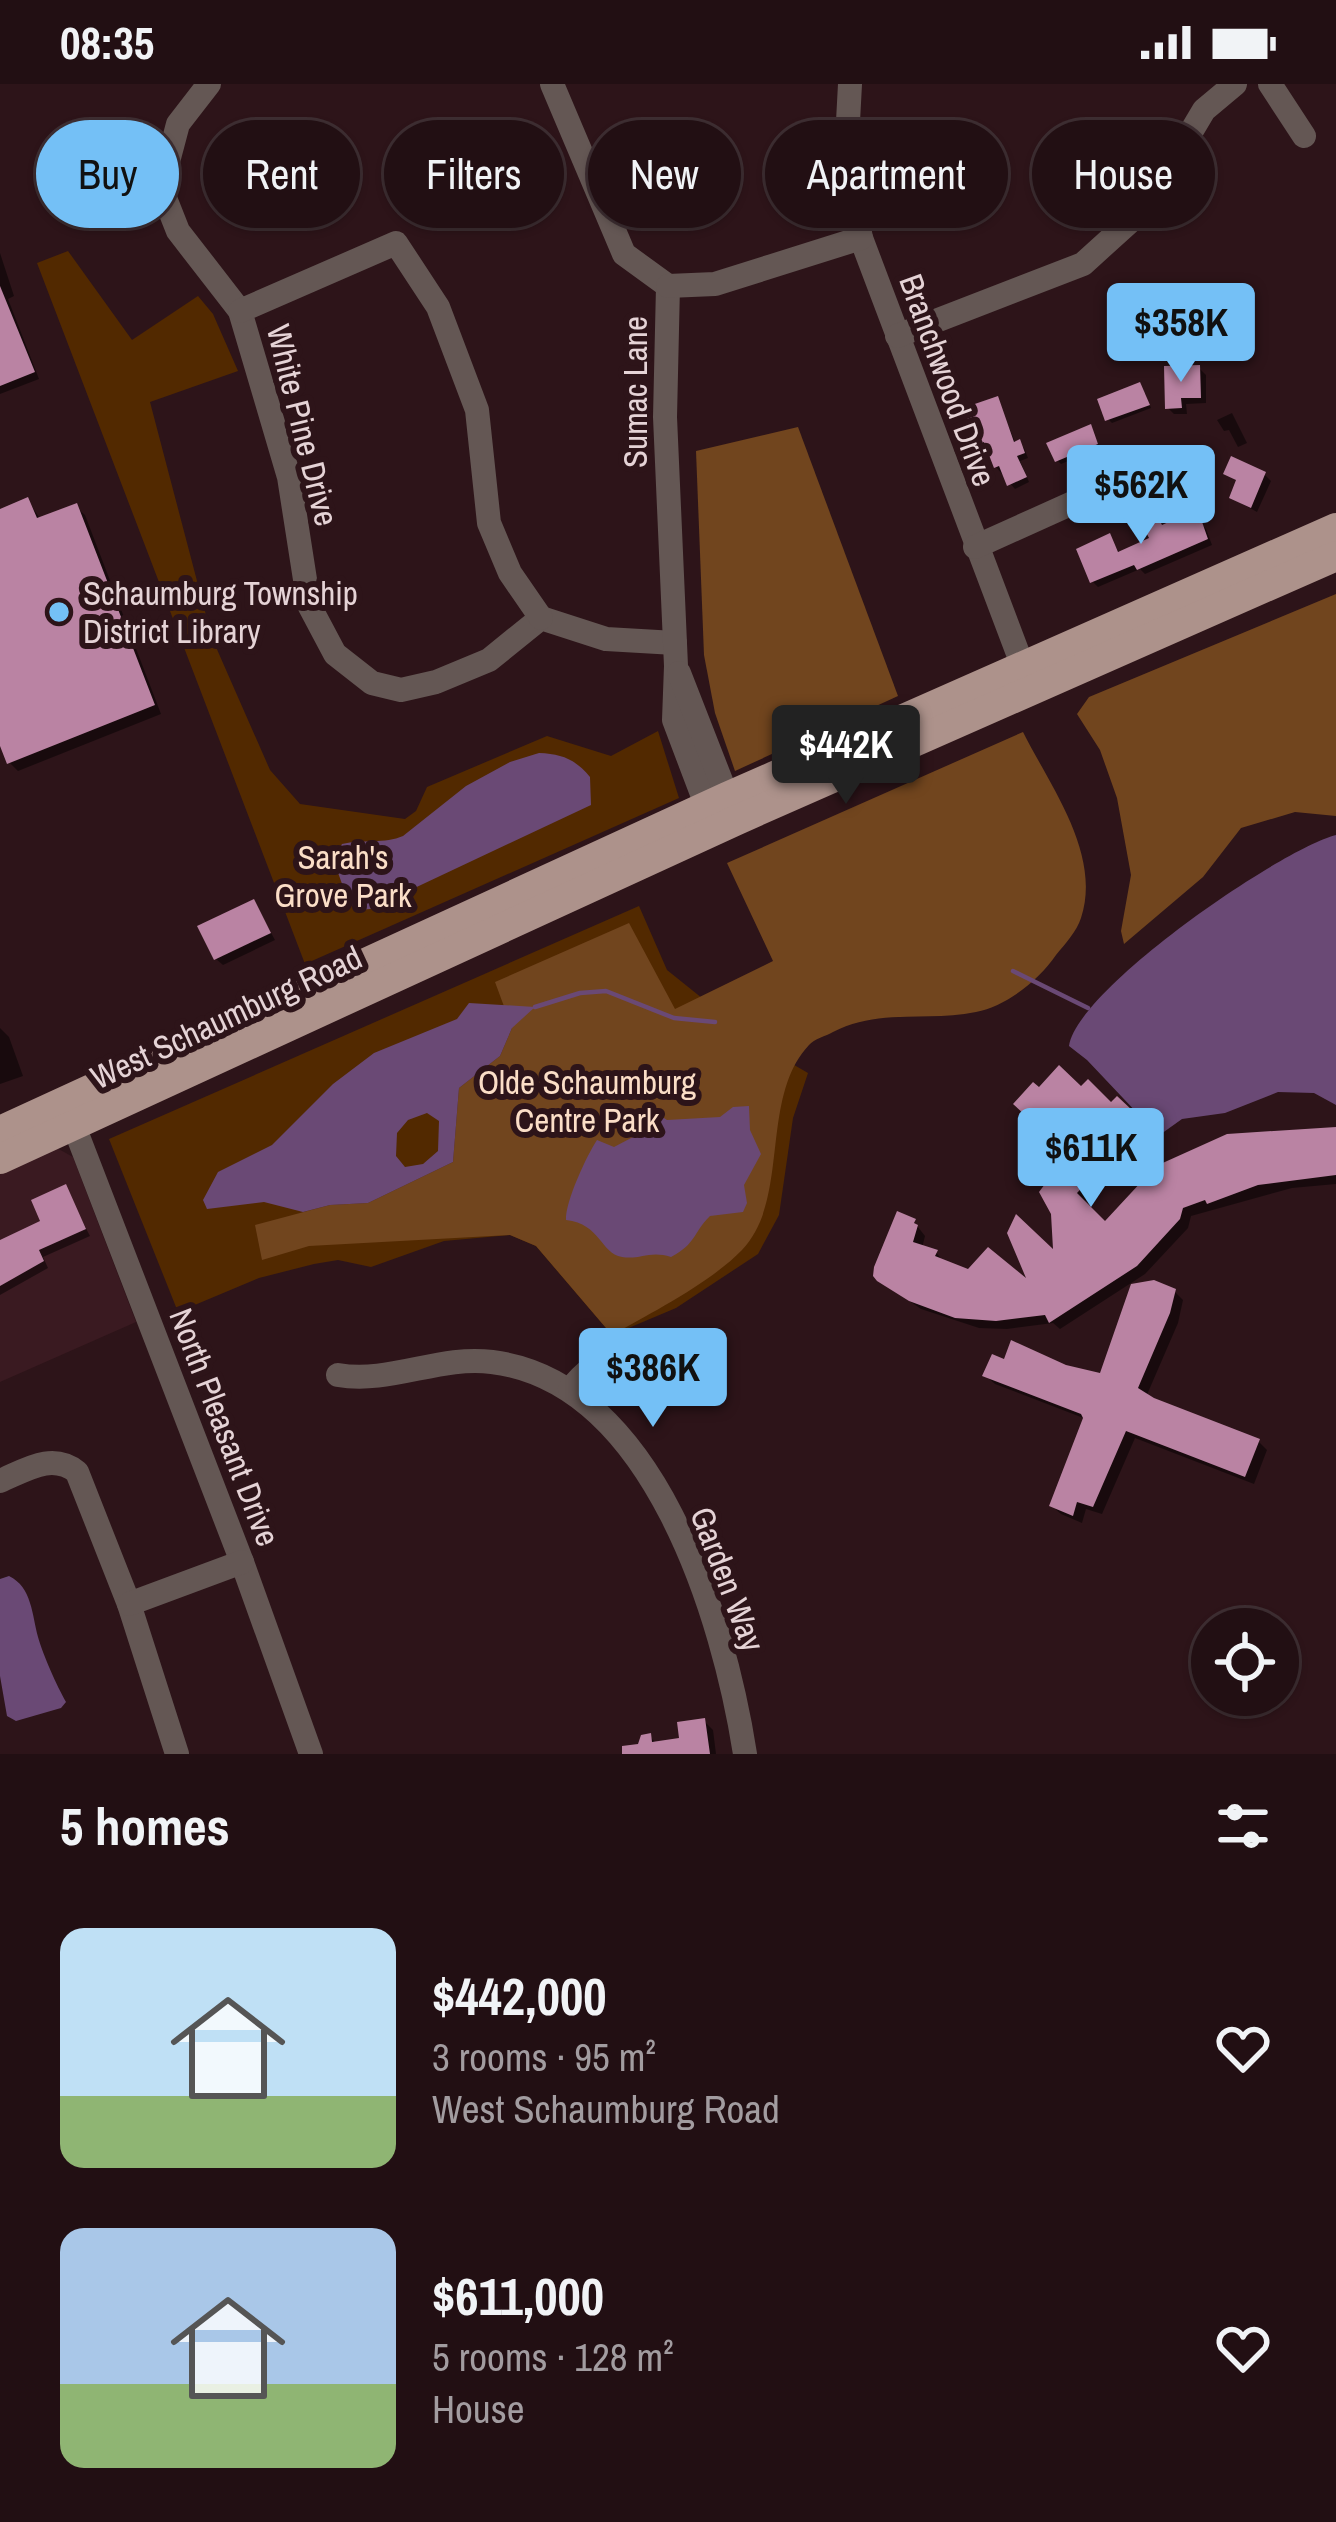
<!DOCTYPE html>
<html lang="en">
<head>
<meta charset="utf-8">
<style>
	body { margin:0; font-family:"Archivo Narrow",sans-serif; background:#2a181c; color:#f1f3f6; height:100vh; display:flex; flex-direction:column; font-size:45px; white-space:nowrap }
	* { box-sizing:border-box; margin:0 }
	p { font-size:39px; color:#a29ca0 }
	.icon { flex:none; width:66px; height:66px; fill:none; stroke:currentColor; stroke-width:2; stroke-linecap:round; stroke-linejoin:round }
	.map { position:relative; height:1670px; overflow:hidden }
	.details { display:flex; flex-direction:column; background:#220f13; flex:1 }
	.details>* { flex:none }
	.hud { position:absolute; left:36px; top:36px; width:1266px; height:108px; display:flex; gap:24px }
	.fabs { position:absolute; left:1191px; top:1524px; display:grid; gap:24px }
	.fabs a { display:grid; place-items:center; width:108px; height:108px; border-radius:50%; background:#220f13; box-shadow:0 3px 9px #0004,0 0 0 3px #3f2f33; font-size:60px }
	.price { position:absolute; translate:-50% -102px; padding:0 27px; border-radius:12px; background:#74c0f6; color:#111; font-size:39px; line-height:78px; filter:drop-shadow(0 3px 6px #0008) }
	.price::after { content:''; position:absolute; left:50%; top:72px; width:36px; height:27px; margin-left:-18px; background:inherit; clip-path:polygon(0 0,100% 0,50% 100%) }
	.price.selected { background:#222; color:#fff }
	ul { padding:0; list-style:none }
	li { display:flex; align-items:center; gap:36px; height:300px; padding:0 60px }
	li span { display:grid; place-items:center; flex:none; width:336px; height:240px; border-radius:24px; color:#555 }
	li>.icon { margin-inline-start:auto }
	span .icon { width:144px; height:144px; fill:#fffc; stroke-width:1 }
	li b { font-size:51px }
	h2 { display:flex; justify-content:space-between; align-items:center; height:144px; padding:0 60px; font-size:51px }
	.pill { padding:0 42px; border-radius:54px; background:#220f13; box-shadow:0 3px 9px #0004,0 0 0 3px #3f2f33; font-size:42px; line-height:108px }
	.pill.selected { background:#74c0f6; color:#111 }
	.status { display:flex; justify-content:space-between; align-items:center; height:84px; padding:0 60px; background:#220f13; direction:ltr }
	.status svg { height:33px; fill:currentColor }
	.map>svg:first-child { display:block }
	.built { fill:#3a1a21 }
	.green { fill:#522900 }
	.forest { fill:#71451e }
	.water { fill:#6a4975; fill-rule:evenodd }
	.shadow { fill:#0007 }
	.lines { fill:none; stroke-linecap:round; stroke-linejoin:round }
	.stream { stroke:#6a4975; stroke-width:4.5 }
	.building { fill:#ba83a3 }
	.minor { stroke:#645754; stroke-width:24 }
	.major { stroke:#ad928b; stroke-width:30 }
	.poi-dot { fill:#74c0f6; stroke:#2d1419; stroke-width:4.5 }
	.labels { text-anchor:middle; stroke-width:12; stroke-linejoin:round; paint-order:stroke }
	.street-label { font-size:33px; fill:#e5d3d6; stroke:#2d1419 }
	.poi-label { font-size:33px; fill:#e5d3d6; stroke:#2d1419; text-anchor:start }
	.park-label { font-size:33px; fill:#fbdec7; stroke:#2d1419 }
</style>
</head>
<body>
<div class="status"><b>08:35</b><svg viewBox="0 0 49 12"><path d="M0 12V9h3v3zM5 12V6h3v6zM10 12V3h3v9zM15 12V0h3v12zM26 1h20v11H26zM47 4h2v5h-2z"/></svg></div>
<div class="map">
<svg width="1336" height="1670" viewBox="0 0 1336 1670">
	<rect width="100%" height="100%" fill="#2d1419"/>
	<path class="built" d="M55,1063L73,1073L136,1238L0,1298V1089Z"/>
	<g class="green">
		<path d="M68,167L132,256L198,212L213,230L238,287L150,318L212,554L270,686L300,720L405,735L416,727L427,703L547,652L611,672L658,647L679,714L305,880L37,179Z"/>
		<path d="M639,822L667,886L763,963L808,989L793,1034L779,1131L758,1170L676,1224L612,1251L536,1162L510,1151L444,1157L371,1183L338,1176L314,1180L259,1194L178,1228L109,1055Z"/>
	</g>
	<g class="forest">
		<path d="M798,343L898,612L735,687L715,629L704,571L696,367Z"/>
		<path d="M1336,510V732L1295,728L1241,744L1203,793L1124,860L1121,847L1131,791L1117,714L1100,666L1077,630L1089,613Z"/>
		<path d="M1023,648C1050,702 1102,770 1081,834C1077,847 1065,860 1056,871C1039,896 1007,922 976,928C928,938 879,924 833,948C826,952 814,955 809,961C759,1014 791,1115 742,1166C710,1199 651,1229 612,1251L536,1162L510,1151L309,1162L262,1176L255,1141L330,1121L368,1119L453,1078L459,1004L500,972L512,944L495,898L629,839L675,925L773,877L727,779Z"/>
	</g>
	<g class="water">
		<path d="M539,669C562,670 575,675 590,693L591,721L370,825L358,826L349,819L333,775L342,760C363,755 385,760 403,752L466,702L510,678Z"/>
		<path d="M1336,751V1021L1314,1009L1278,1008L1225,1029L1182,1035L1147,1060L1131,1048L1140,1032L1087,976L1069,962C1077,905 1279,766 1336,751Z"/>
		<path d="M469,919L535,923L512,944L500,972L459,1004L453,1078L368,1119L330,1121L303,1128L264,1118L207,1125L203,1116L218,1088L272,1061L333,1000L374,969L457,935ZM427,1029L439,1037L438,1067L423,1080L405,1083L396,1072L397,1049L408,1036Z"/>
		<path d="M749,1022L750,1046L761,1070L744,1101L747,1119L743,1128L710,1132C692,1150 697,1159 671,1173C650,1166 640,1176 622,1173C600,1169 601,1140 566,1136C565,1118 587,1071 597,1056L614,1063L635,1052L637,1030L649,1024L667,1036L720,1033L733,1023Z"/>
		<path d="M9,1492C32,1503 32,1531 38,1553C43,1571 57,1602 66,1618L61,1624L16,1637L7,1632L0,1592V1495Z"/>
	</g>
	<g class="shadow">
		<path d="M0,169L14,212L8,215L39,295L0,310Z"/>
		<path d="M1199,284L1206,291V319L1186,320L1187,330H1174L1168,324Z"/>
		<path d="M1143,305L1151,324L1112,339L1108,335Z"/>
		<path d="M997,315L1016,360L1024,364L1028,374L1020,377L1029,398L1015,405L996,383L989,362L979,359Z"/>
		<path d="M1232,329L1247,359L1238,363L1229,346L1224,347L1217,336Z"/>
		<path d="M1090,344L1100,364L1061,380L1057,376Z"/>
		<path d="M1226,389L1264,390L1271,397L1257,428L1232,414L1239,398Z"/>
		<path d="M28,417L41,436L76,423L85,431L161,630L18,687L9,678L0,653V428Z"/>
		<path d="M1187,433L1194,441L1200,439L1206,445L1212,461L1145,490L1140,485L1098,503L1092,497L1109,452L1120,470L1153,456L1164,443Z"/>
		<path d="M254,818L275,856L223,881L216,875Z"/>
		<path d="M0,944L9,953L23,992L0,1000Z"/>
		<path d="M1081,1006L1111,1022L1117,1016L1139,1038L1116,1064L1121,1069L1096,1095L1101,1101L1083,1120L1106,1142L1336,1046V1100L1292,1104L1191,1132L1188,1144L1145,1190L1060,1245L1053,1239L1007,1245L979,1244L921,1225L885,1200L914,1138L925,1152L922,1164L936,1168L944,1179L1034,1203L1056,1172L1055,1067L1039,1007Z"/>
		<path d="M65,1104L90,1152L43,1173L48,1184L0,1211V1159L44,1139Z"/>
		<path d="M1174,1207L1183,1216L1178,1239L1146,1313L1258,1357L1267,1366L1254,1400L1135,1354L1102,1430L1086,1425L1082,1439L1061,1430L1052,1422L1086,1335L995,1300L986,1292L1065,1284L1102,1293Z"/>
		<path d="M704,1637L713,1646L716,1670H637L650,1653L657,1660L683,1657Z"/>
	</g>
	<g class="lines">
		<g class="stream">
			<path d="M1013,887L1088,924"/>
			<path d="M535,923L580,909L606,907L674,934L715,938"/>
		</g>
	</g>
	<g class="building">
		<path d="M0,202L35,288L0,302Z"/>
		<path d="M1200,281L1201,314H1181L1182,324L1165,325L1164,282Z"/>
		<path d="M1140,298L1150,321L1105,337L1097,315Z"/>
		<path d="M998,312L1014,358L1020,355L1025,369L1017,372L1027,393L1007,402L999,382L994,384L984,358L977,361L963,324Z"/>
		<path d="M1091,340L1098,360L1055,378L1046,359Z"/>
		<path d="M1231,372L1266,388L1251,424L1229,414L1236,396L1223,390Z"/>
		<path d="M28,413L37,434L77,419L155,621L7,680L0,662V425Z"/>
		<path d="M1188,429L1192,439L1201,435L1208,455L1137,486L1134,481L1090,499L1076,465L1110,449L1118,468L1149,454L1142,440L1158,433L1162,441Z"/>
		<path d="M254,815L271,849L214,876L197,842Z"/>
		<path d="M1059,981L1081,1002L1088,995L1111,1018L1117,1012L1133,1027L1109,1054L1115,1058L1090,1084L1095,1090L1077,1109L1105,1137L1156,1082L1227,1050L1336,1043V1091L1258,1101L1207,1120L1205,1116L1183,1124L1180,1135L1137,1182L1049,1239L1045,1231L996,1237L955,1234L909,1217L877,1197L873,1192L874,1183L897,1127L916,1135L914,1139L918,1141L913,1158L938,1166L935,1172L968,1185L988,1163L1026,1194L1007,1149L1016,1130L1053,1165L1051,1130L1039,1108L1045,1100L1041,1097L1052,1067L1021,1037L1025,1031L1013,1020L1033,998L1039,1003Z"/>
		<path d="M66,1100L86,1145L39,1166L44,1177L0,1202V1156L40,1137L31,1116Z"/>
		<path d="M1154,1196L1176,1205L1170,1229L1138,1304L1154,1314L1260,1355L1245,1393L1126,1347L1093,1423L1077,1418L1073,1432L1049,1422L1083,1334L1081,1330L982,1292L992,1270L1004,1275L1011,1256L1066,1281L1100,1289L1131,1200Z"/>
		<path d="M705,1634L710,1670H622V1662L638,1660L641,1651L651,1649L652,1658L679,1654L677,1638Z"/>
	</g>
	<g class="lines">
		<g class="minor">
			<path d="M209,0L178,40L161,104L178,147L240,227L289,393L309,521L335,570L372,599L401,606L436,598L489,576L541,534L606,555L675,559"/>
			<path d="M552,0L624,170L668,202L665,333L676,582L674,636L713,739"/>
			<path d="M850,0L846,75L861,154L1028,596"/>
			<path d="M1270,0L1304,52"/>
			<path d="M668,202L715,200L861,154"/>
			<path d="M240,227L396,159L438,223L477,326L489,439L510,489L541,534"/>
			<path d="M897,252L1083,180L1147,122L1204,26L1235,0"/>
			<path d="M975,463L1168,376"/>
			<path d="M679,589L734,730"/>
			<path d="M74,1042L242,1478L311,1670"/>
			<path d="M338,1291C390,1300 440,1271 492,1278C654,1298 724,1535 745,1670"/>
			<path d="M570,1305C594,1277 622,1256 661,1262"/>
			<path d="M0,1397C26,1386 52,1368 77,1388L129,1520L177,1670"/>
			<path d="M129,1520L242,1478"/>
		</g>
		<g class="major">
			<path d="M0,1047L727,713L1336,444"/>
			<path d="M0,1075L737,736L1336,472"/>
		</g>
	</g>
	<circle class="poi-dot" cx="59" cy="528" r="12"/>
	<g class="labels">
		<g class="street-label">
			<text transform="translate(948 296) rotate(70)" y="12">Branchwood Drive</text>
			<text transform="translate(635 308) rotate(-90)" y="12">Sumac Lane</text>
			<text transform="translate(303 341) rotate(76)" y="12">White Pine Drive</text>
			<text transform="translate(226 933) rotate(-25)" y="12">West Schaumburg Road</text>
			<text transform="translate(225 1343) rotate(69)" y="12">North Pleasant Drive</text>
			<text transform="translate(728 1495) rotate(69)" y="12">Garden Way</text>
		</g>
		<g class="poi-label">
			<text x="83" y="521">Schaumburg Township<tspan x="83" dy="38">District Library</tspan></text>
		</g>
		<g class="park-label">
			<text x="343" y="785">Sarah's<tspan x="343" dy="38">Grove Park</tspan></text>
			<text x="587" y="1010">Olde Schaumburg<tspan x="587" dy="38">Centre Park</tspan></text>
		</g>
	</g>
</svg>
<div class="fabs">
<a><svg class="icon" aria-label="locate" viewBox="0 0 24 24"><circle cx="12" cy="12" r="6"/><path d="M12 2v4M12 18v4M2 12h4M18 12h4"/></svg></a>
</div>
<b class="price" style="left:1181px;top:301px">$358K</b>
<b class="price" style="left:1141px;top:463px">$562K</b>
<b class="price selected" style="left:846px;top:723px">$442K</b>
<b class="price" style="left:1091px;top:1126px">$611K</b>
<b class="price" style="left:653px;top:1346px">$386K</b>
<div class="hud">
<a class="pill selected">Buy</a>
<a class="pill">Rent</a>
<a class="pill">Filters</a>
<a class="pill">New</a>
<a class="pill">Apartment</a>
<a class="pill">House</a>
</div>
</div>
<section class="details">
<h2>5 homes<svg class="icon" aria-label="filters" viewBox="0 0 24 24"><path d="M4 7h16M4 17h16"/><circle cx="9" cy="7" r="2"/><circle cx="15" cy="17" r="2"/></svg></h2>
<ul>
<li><span style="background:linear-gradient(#bfe0f5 70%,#8fb573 0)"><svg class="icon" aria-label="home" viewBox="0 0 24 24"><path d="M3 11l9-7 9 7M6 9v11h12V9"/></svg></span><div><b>$442,000</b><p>3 rooms · 95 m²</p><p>West Schaumburg Road</p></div><svg class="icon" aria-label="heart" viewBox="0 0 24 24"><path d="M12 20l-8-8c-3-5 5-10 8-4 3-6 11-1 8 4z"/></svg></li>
<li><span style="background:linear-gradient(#a9c7e8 65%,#8fb573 0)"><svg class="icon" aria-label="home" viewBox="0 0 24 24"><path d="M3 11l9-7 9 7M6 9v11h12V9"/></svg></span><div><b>$611,000</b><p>5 rooms · 128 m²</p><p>House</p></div><svg class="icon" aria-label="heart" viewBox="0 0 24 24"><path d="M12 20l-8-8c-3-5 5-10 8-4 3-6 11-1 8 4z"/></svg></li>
</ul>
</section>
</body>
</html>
